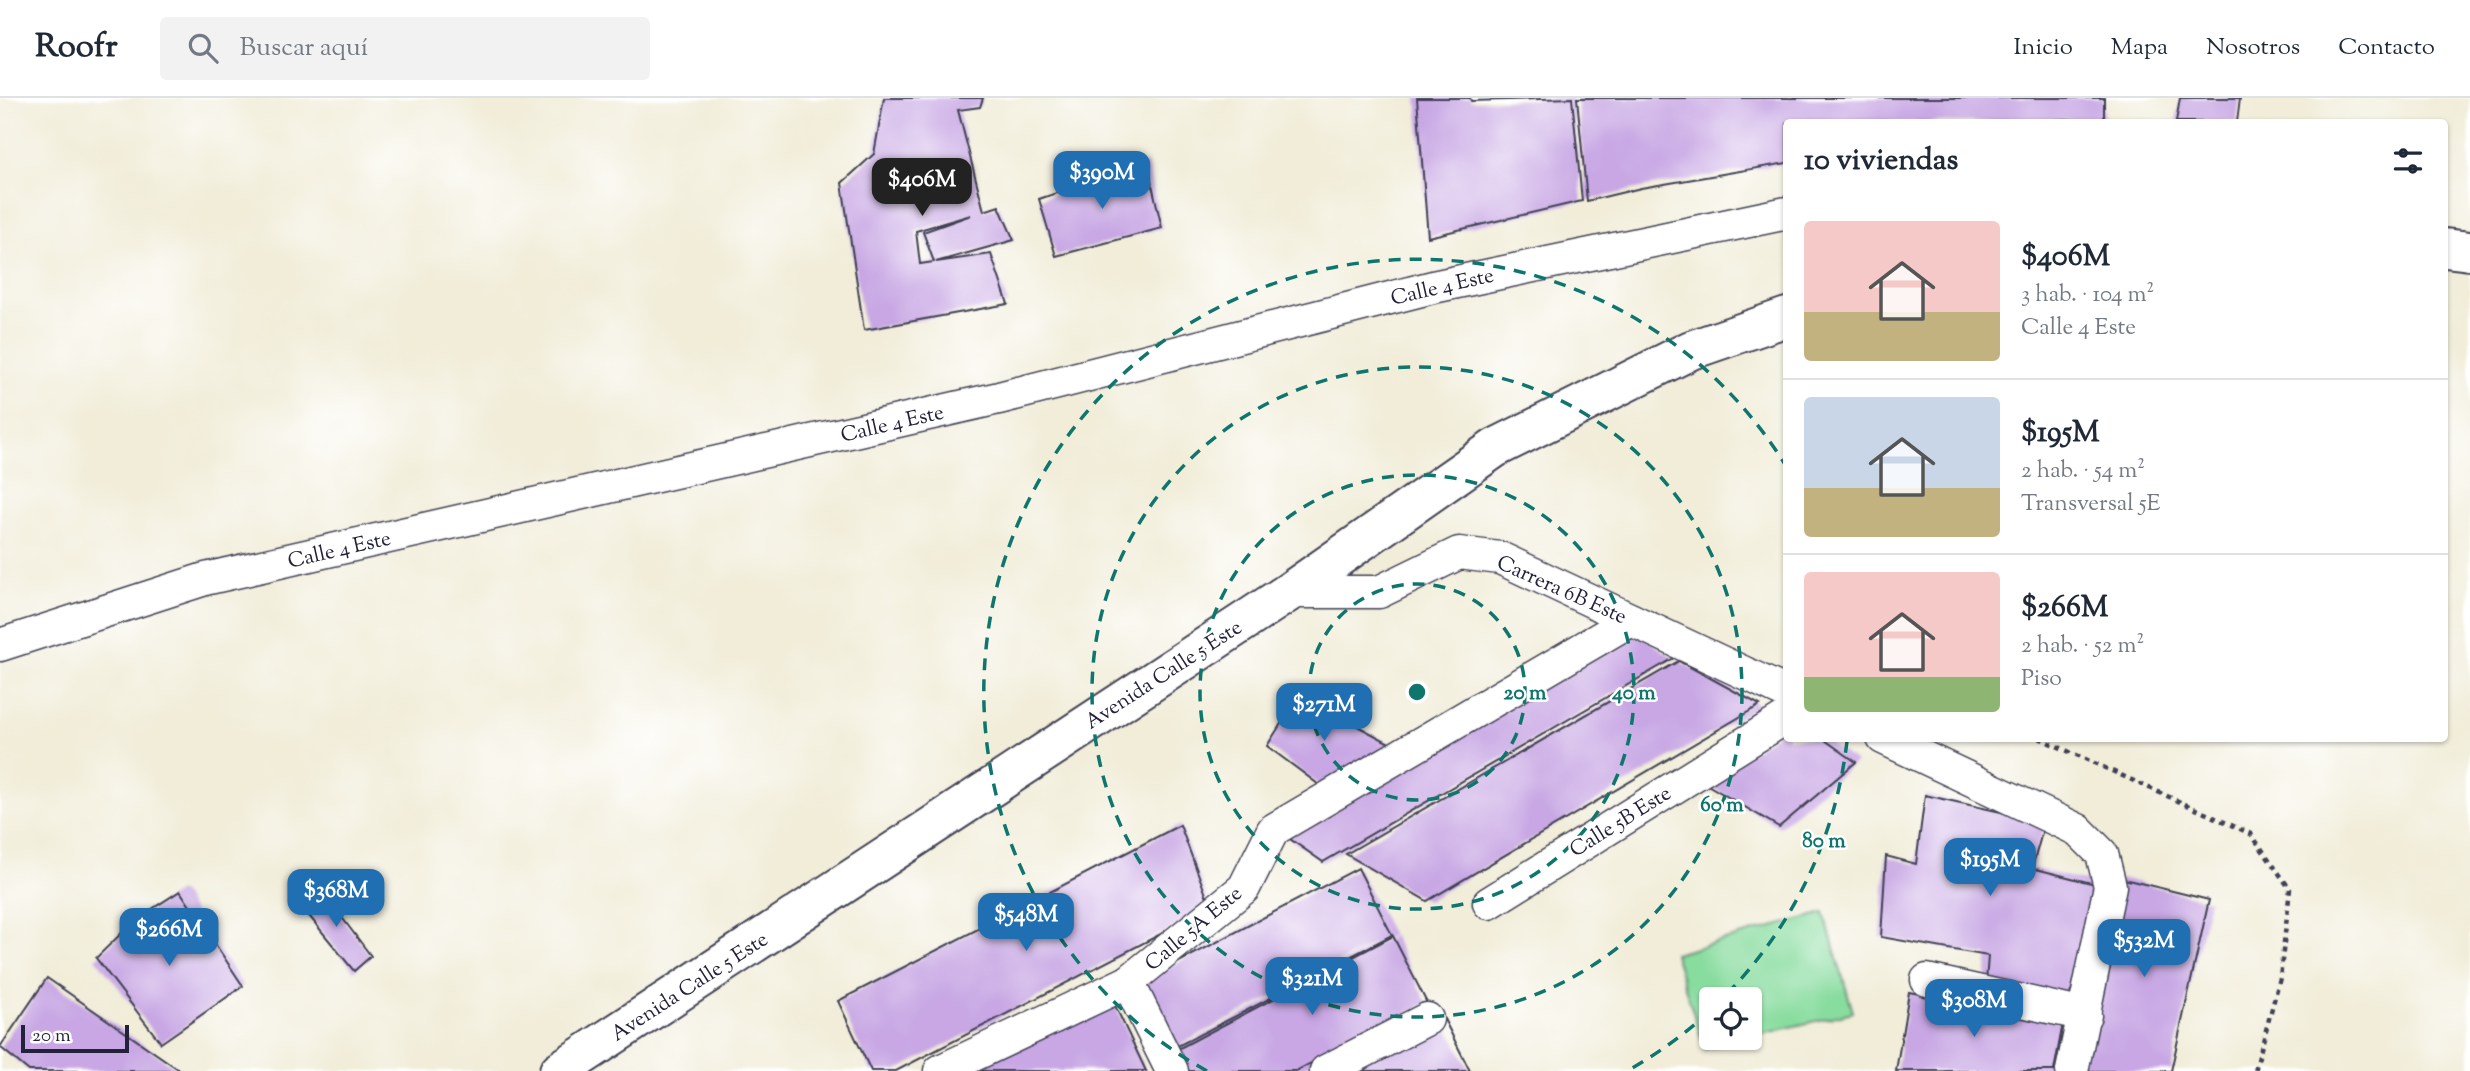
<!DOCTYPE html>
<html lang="es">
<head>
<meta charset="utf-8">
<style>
	body { margin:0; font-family:"Sorts Mill Goudy",serif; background:#f2f2f3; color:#1f2937; height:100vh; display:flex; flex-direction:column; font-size:26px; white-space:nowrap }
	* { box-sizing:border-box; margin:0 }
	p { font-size:23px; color:#747a83 }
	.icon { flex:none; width:38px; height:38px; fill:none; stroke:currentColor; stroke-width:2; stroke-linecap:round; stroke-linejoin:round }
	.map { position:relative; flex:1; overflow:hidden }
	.details { position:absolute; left:1783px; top:21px; width:665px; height:623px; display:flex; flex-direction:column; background:#fff; border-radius:7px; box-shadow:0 2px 5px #0004 }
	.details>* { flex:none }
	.buttons { position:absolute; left:1699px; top:889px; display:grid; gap:14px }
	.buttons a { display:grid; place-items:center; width:63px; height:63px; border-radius:7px; background:#fff; box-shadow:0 2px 5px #0004; font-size:35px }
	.scale { position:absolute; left:21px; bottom:18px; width:108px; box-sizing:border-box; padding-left:7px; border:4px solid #22223b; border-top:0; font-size:19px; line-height:24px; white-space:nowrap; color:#22223b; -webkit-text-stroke:5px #fff; paint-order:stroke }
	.price { position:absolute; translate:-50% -60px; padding:0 16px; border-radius:14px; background:#1f6fb2; color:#fff; font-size:23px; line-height:46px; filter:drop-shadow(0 2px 4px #0008) }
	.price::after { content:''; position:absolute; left:50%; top:42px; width:21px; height:16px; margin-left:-10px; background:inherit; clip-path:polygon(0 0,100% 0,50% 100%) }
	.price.on { background:#222; color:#fff }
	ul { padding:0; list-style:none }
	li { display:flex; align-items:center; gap:21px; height:175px; padding:0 21px }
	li+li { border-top:2px solid #e0e1e3 }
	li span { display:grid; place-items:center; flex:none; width:196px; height:140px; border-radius:7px; color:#555 }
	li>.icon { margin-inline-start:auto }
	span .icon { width:84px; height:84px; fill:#fffc; stroke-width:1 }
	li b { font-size:30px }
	h2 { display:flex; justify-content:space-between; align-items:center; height:84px; padding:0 21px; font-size:30px }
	header { display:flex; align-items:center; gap:42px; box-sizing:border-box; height:98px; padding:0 35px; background:#fff; border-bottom:2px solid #e0e1e3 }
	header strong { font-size:33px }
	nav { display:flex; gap:38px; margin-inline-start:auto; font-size:24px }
	.search { width:490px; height:63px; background:#f2f2f3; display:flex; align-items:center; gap:18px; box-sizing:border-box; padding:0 24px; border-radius:7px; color:#747a83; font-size:26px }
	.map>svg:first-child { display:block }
	.green { fill:#87dc9e; stroke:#547f6c; stroke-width:2 }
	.building { fill:#c8a7e4; fill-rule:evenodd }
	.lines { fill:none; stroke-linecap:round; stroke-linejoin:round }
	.minor-casing { stroke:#414053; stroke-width:35 }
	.primary-casing { stroke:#414053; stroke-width:42 }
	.path { stroke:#414053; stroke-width:4.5; stroke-dasharray:5 5; stroke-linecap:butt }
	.minor { stroke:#fff; stroke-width:32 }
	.primary { stroke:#fff; stroke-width:38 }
	.ring { fill:none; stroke:#0f766e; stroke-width:3.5; stroke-dasharray:12 9 }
	.labels { text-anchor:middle; stroke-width:5; stroke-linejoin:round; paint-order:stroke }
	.street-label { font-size:21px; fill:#22223b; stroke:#fff }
	.centre { fill:#0f766e; stroke:#fff; stroke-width:3.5 }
	.ring-label { font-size:21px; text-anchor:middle; font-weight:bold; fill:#0f766e; stroke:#fff; stroke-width:5; stroke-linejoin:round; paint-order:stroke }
</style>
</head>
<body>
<header>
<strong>Roofr</strong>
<div class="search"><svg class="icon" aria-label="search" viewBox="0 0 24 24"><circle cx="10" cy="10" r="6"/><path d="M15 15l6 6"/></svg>Buscar aquí</div>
<nav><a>Inicio</a><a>Mapa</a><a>Nosotros</a><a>Contacto</a></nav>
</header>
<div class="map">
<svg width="2470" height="973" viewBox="0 0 2470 973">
	<rect width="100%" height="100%" fill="#fff"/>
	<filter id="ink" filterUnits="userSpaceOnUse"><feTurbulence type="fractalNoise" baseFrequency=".0143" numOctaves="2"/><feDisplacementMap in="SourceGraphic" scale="14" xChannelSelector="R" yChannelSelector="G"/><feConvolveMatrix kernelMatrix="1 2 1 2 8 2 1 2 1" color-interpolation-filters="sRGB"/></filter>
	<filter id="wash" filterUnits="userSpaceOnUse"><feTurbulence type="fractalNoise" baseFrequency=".00686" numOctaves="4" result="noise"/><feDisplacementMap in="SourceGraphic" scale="28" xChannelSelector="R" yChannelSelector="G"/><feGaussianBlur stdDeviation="1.57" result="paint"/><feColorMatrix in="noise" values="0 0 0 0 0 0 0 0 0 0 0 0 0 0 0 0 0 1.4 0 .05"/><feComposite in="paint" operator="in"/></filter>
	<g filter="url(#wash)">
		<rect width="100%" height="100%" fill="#f1edd9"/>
		<path class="green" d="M1824,815L1853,914L1750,939V901H1712V940H1748L1705,951L1674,856Z"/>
		<g id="blocks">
			<g class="building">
				<path d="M884,0H983L980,9L958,12L984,113L999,108L1014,142L936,164L991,156L1008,206L864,232L842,85L874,56ZM971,117L923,134L934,164L920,166L916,133Z"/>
				<path d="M1417,0H1470L1471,3L1572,0L1582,103L1428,139Z"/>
				<path d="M1577,0H2104V24L2067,21L2022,24H1787V65L1641,90L1587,103Z"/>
				<path d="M2180,0H2240L2237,24H2176Z"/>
				<path d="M1147,65L1162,130L1056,158L1039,101Z"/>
				<path d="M1632,531L1674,560L1323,764L1280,734Z"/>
				<path d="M1679,563L1760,607L1427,803L1346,756Z"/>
				<path d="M1299,597L1395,648L1322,689L1267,648Z"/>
				<path d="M1787,629V640H1822L1856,664L1779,729L1706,686Z"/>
				<path d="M1925,697L2045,724L2032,770L2103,788L2069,900L1986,884L1988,858L1881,839L1886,758L1916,766Z"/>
				<path d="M1180,727L1211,810L896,973H871L838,903Z"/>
				<path d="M1358,770L1392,837L1170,952L1137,886Z"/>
				<path d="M2120,780L2209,802L2171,973H2080Z"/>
				<path d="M319,789L371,858L354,873L301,808Z"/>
				<path d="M180,793L243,888L161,945L96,860L135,822Z"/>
				<path d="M1393,838L1427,905L1296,973H1181L1172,954Z"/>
				<path d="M47,880L181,973H29L0,949Z"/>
				<path d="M1909,894L2063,925L2054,973H1896Z"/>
				<path d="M1111,899L1146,973H964Z"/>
				<path d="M1442,917L1470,973H1335Z"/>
			</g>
		</g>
	</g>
	<g filter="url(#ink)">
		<use href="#blocks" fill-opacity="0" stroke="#414053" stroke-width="2"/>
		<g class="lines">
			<defs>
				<g id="minor">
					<path d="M1289,494H1379L1459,455L1500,460L1787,595"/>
					<path d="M0,547L205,481L999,300L1433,189L1787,115"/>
					<path d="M1883,640L2078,732L2102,756L2110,788L2072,973"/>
					<path d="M1489,805L1787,619"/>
					<path d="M1927,882L2085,917"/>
					<path d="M1128,884L1172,973"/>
					<path d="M940,973L1128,884L1244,790L1273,732L1631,522"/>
					<path d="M1326,973L1427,921"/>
				</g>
				<g id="primary">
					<path d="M2445,150L2470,153"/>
					<path d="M559,973L1289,494L1495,350L1691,252L1787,219"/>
				</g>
			</defs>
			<use href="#minor" class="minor-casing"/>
			<use href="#primary" class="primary-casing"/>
			<path class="path" d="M2039,640L2251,736L2290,791L2280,880L2255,973"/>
			<use href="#minor" class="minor"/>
			<use href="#primary" class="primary"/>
		</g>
	</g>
	<g class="ring">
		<circle cx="1417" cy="594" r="108"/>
		<circle cx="1417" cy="594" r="217"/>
		<circle cx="1417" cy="594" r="325"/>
		<path d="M1847 643A433 433 0 0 1 1723 900M1710 913A433 433 0 0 1 1627 973M1207 973A433 433 0 1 1 1786 368"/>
	</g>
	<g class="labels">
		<g class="street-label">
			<text transform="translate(1442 188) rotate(-13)" y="7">Calle 4 Este</text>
			<text transform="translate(892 325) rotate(-13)" y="7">Calle 4 Este</text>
			<text transform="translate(339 451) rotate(-13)" y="7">Calle 4 Este</text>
			<text transform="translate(1562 491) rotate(24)" y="7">Carrera 6B Este</text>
			<text transform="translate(1163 576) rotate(-33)" y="7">Avenida Calle 5 Este</text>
			<text transform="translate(1620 723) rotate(-32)" y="7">Calle 5B Este</text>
			<text transform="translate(1193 830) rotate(-40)" y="7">Calle 5A Este</text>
			<text transform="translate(689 888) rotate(-33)" y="7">Avenida Calle 5 Este</text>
		</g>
	</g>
	<circle cx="1417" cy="594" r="10" class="centre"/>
	<g class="ring-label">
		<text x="1525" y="601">20 m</text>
		<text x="1634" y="601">40 m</text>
		<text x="1722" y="713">60 m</text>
		<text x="1824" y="749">80 m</text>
	</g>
</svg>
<div class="buttons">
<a><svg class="icon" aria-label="locate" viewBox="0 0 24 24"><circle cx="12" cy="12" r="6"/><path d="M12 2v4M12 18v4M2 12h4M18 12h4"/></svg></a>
</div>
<div class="scale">20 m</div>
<b class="price" style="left:1102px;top:113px">$390M</b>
<b class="price on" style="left:922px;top:120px">$406M</b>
<b class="price" style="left:1324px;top:645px">$271M</b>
<b class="price" style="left:1990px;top:800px">$195M</b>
<b class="price" style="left:336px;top:831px">$368M</b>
<b class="price" style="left:1026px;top:855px">$548M</b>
<b class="price" style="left:169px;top:870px">$266M</b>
<b class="price" style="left:2144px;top:881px">$532M</b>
<b class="price" style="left:1312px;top:919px">$321M</b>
<b class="price" style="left:1974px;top:941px">$308M</b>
<section class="details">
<h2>10 viviendas<svg class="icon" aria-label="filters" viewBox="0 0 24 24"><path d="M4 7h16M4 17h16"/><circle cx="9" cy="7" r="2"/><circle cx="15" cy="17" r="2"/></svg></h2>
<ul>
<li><span style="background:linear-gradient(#f6c9c9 65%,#c2b280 0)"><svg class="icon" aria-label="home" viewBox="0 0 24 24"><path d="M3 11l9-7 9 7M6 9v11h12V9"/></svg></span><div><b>$406M</b><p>3 hab. · 104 m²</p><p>Calle 4 Este</p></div></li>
<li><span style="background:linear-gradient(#c9d6e8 65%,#c2b280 0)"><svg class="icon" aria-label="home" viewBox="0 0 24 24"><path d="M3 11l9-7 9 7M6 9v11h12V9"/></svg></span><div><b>$195M</b><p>2 hab. · 54 m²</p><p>Transversal 5E</p></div></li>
<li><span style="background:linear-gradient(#f6c9c9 75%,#8fb573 0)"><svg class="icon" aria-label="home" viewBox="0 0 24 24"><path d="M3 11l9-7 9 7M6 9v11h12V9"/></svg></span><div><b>$266M</b><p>2 hab. · 52 m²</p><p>Piso</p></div></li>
</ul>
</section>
</div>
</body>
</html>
